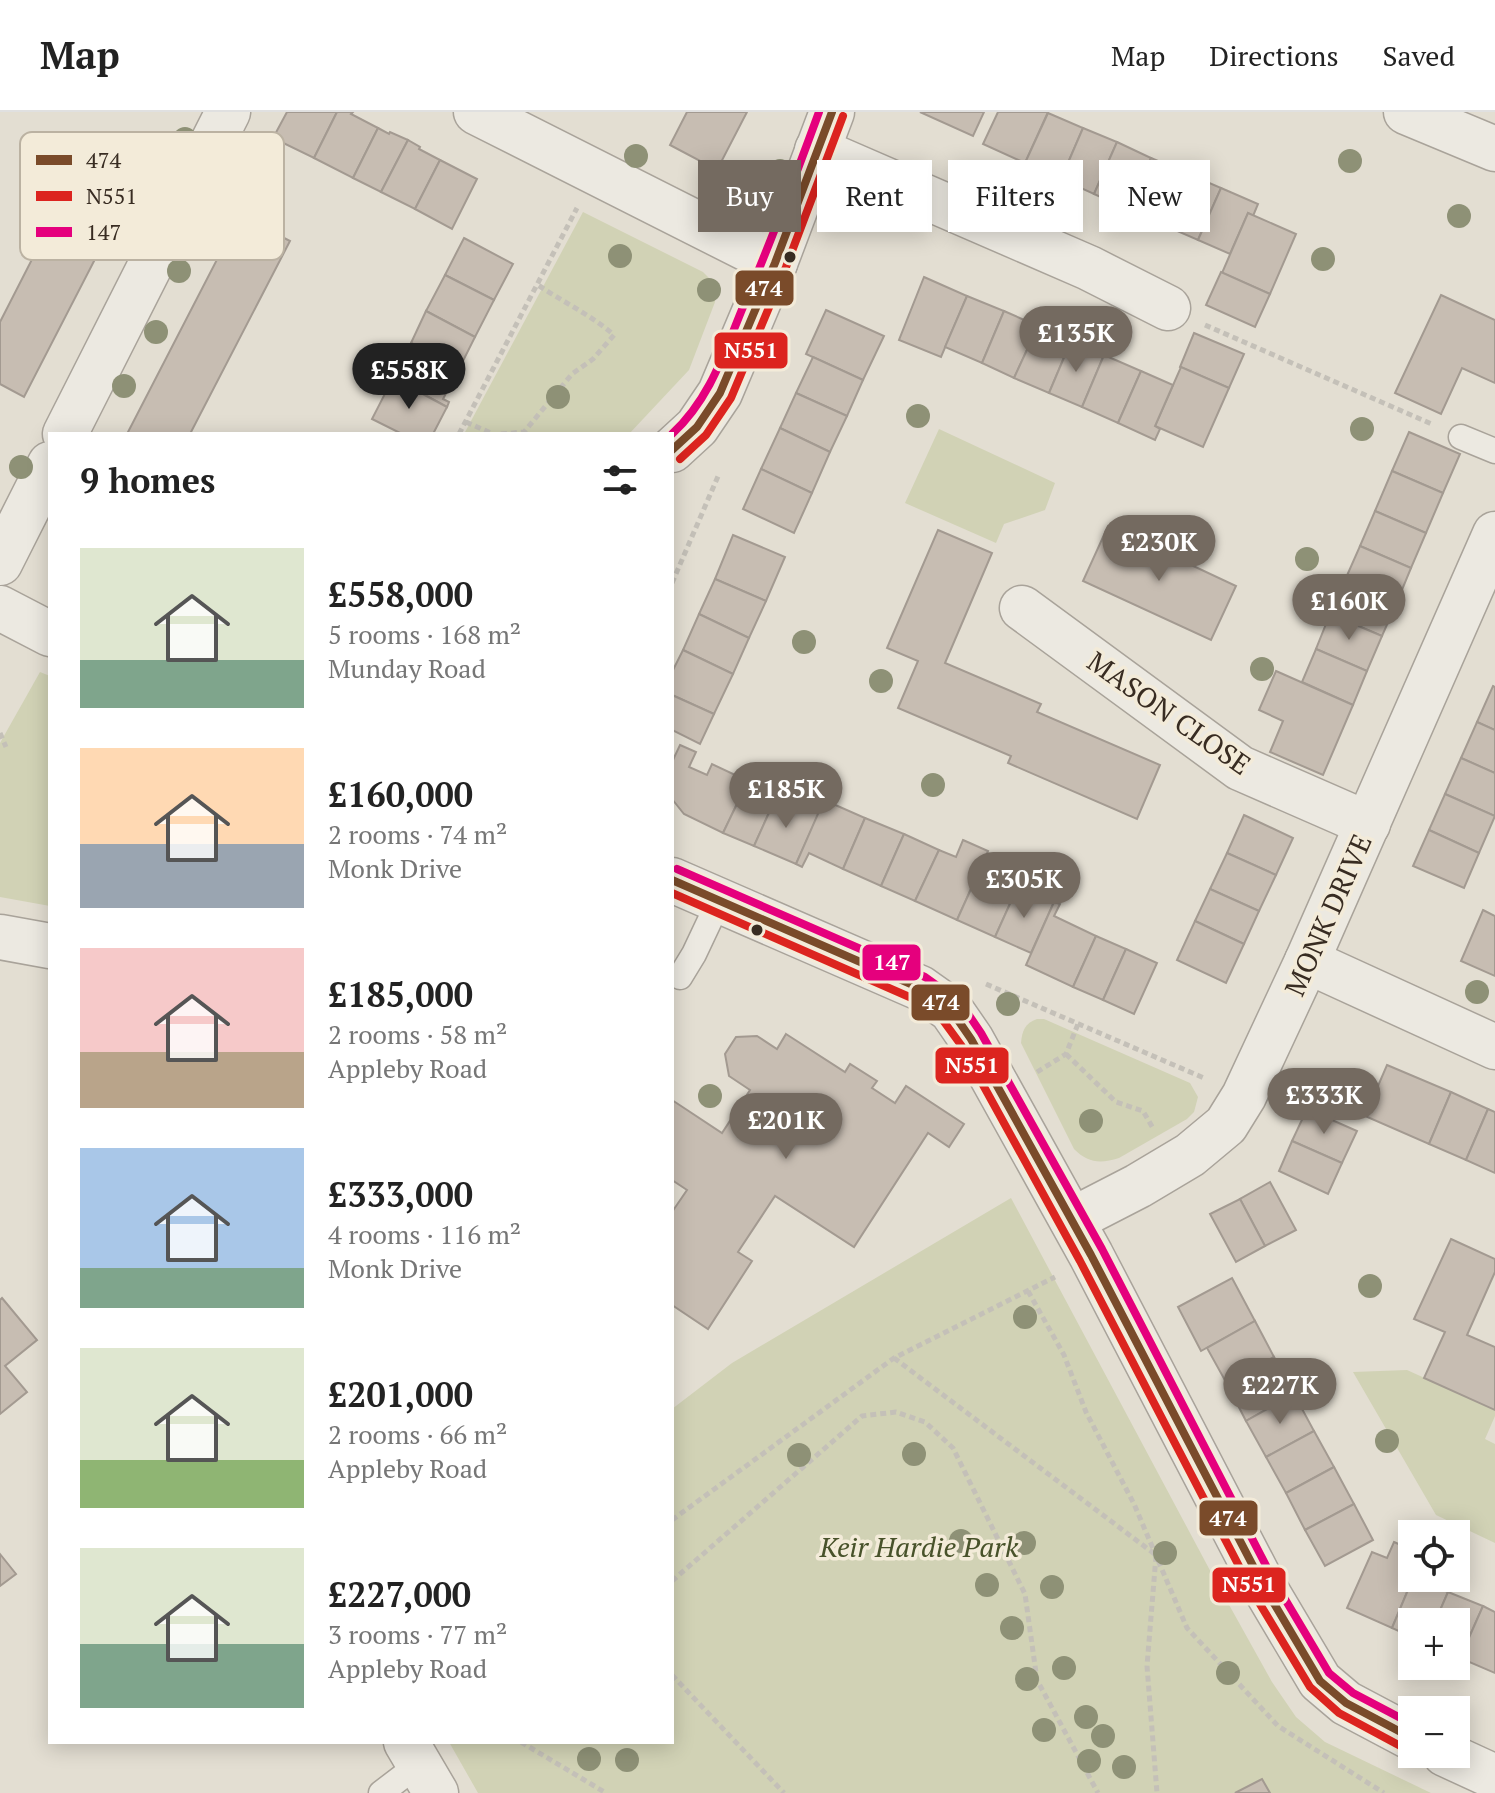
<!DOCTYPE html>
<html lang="en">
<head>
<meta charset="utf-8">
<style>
	body { margin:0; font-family:"PT Serif",serif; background:#f2f2f2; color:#222; height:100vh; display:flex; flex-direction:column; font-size:30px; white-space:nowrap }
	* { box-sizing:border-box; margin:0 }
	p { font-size:26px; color:#767676 }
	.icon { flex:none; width:44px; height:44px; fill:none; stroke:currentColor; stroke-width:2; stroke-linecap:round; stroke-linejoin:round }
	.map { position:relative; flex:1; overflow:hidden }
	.sheet { position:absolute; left:48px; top:320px; width:626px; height:1312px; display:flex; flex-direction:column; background:#fff; border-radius:0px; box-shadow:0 4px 20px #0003 }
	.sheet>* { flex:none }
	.top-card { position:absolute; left:698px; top:48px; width:676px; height:72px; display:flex; gap:16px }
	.tools { position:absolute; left:1398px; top:1408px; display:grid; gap:16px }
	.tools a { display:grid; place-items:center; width:72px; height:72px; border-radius:0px; background:#fff; box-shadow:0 4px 20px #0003; font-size:40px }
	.price { position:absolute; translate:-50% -68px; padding:0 18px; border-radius:28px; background:#746a60; color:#fff; font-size:26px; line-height:52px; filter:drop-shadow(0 2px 4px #0008) }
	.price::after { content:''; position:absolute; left:50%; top:48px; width:24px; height:18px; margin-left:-12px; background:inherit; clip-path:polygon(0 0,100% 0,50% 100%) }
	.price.on { background:#222; color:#fff }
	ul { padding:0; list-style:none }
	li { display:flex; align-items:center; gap:24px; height:200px; padding:0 32px }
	li span { display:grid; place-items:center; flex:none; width:224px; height:160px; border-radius:0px; color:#555 }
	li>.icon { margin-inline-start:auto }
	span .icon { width:96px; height:96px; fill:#fffc; stroke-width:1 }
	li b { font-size:34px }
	h2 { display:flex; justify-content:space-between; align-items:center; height:96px; padding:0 32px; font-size:34px }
	.pill { padding:0 28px; border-radius:0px; background:#fff; box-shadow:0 4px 20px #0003; font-size:28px; line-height:72px }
	.pill.on { background:#746a60; color:#fff }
	header { display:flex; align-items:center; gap:48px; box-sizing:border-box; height:112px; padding:0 40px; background:#fff; border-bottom:2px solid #e0e0e0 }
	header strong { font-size:38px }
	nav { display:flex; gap:44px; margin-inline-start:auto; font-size:28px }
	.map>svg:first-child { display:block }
	.green { fill:#d1d2b5 }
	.building { fill:#c7bdb2; stroke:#a39a91; stroke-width:2 }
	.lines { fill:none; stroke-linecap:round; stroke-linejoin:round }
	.service-casing { stroke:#a9a39a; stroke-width:27 }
	.minor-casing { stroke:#a9a39a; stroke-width:47 }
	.tertiary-casing { stroke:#a9a39a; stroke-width:47 }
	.path { stroke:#c4c0b8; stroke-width:5; stroke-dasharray:6 4; stroke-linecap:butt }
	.service { stroke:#ece9e1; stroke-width:24 }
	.minor { stroke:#ece9e1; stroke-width:44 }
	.tertiary { stroke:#ece9e1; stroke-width:44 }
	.bus-1-casing { stroke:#f3ebd9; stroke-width:14 }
	.bus-2-casing { stroke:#f3ebd9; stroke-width:14 }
	.bus-3-casing { stroke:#f3ebd9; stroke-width:14 }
	.bus-1 { stroke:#7a4b2a; stroke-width:8 }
	.bus-2 { stroke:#dc241f; stroke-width:8 }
	.bus-3 { stroke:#e5007d; stroke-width:8 }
	.tree { fill:#8e9176 }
	.bus-dot { fill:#382c22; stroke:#f3ebd9; stroke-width:3 }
	.labels { text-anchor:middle; stroke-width:7; stroke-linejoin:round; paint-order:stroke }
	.street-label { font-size:28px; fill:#382c22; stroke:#f3ebd9 }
	.park-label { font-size:28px; font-style:italic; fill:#48522a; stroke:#f3ebd9 }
	.key { fill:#f3ebd9; stroke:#bbb2a2; stroke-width:2 }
	.key-label { font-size:22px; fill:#382c22 }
	.line-badge { stroke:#f3ebd9; stroke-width:3 }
	.badge-label { font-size:22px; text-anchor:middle; font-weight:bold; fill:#fff }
</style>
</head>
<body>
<header>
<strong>Map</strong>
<nav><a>Map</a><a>Directions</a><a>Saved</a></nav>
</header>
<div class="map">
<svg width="1495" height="1681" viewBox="0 0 1495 1681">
	<rect width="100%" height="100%" fill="#e3ded2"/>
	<g class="green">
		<path d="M583,100L703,160L715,172V190L689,258L629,322H464Z"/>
		<path d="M939,317L1055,371L1045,398L1004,412L996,431L905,391Z"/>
		<path d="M40,560L50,564V794L0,785V631Z"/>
		<path d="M1037,907H1044L1190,971L1198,985L1194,1000L1187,1007L1119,1046C1100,1052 1088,1051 1074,1037L1021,931C1022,919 1025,911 1037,907Z"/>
		<path d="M1011,1086L1213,1464L1272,1570L1296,1605L1325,1630L1431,1681H478L449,1630H672V1297L732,1251Z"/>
		<path d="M1407,1258L1495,1298V1304L1485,1327L1495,1332V1431L1436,1403L1353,1260Z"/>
	</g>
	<g class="building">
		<path d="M287,0H337L314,46L273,26Z"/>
		<path d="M337,0H353L351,2L378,16L353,66L314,46Z"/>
		<path d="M687,0H747L717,58L670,33Z"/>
		<path d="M920,0H984L973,24Z"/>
		<path d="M998,0H1048L1025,51L983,32Z"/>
		<path d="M1048,1L1083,16L1061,67L1025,51Z"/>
		<path d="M378,16L389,22L390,20L408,28L381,80L353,66Z"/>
		<path d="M1083,16L1117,30L1094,82L1061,67Z"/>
		<path d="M93,28L143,54L24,285L0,272V210Z"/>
		<path d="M408,28L420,35L419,37L440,48L415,97L381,80Z"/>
		<path d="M1117,30L1151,46L1129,98L1094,82Z"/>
		<path d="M1151,46L1184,60L1161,112L1129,98Z"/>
		<path d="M440,48L477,67L452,117L415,97Z"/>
		<path d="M1184,60L1221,76L1198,128L1161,112Z"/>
		<path d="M1221,76L1258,92L1253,104L1248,101L1230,142L1198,128Z"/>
		<path d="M1248,101L1296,122L1270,182L1222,161Z"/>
		<path d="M240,103L290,129L190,322H127Z"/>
		<path d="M464,126L513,152L494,188L445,163Z"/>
		<path d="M1221,160L1270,182L1255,215L1206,193Z"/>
		<path d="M445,163L494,188L475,225L426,199Z"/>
		<path d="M924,165L967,184L941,245L899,228Z"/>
		<path d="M1441,183L1495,208V271L1462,256L1441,302L1395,281Z"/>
		<path d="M967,184L1004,199L982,251L945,235Z"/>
		<path d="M826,198L884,224L863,268L806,242Z"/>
		<path d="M426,199L475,225L460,255L411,231Z"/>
		<path d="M1004,199L1038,214L1014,266L982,251Z"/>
		<path d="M1038,214L1071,229L1049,281L1014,266Z"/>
		<path d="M1194,221L1244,242L1229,276L1180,255Z"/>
		<path d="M1071,229L1104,243L1082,295L1049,281Z"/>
		<path d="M411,231L460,255L443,287L449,290L447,295L393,266Z"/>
		<path d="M1104,243L1141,259L1118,311L1082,295Z"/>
		<path d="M813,245L863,268L847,304L796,281Z"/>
		<path d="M1181,255L1229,276L1203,335L1155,314Z"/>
		<path d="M1141,259L1173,273L1155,314L1160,317L1155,328L1118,311Z"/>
		<path d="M393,266L447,295L433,322H402L372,307Z"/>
		<path d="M796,281L847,304L830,340L780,316Z"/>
		<path d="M780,316L830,340L812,381L761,357Z"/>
		<path d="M1409,320L1460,342L1443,381L1392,359Z"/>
		<path d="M761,357L812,381L794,421L743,397Z"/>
		<path d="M1392,359L1443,381L1426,421L1375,399Z"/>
		<path d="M1375,399L1426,421L1411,456L1360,434Z"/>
		<path d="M1108,414L1236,474L1211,528L1083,469Z"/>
		<path d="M938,418L992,441L945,551L1041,592L1037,600L1160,653L1137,707L1008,651L1011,644L898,596L918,549L887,536Z"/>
		<path d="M733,423L785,445L766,489L715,467Z"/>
		<path d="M1360,434L1411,456L1397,490L1345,468Z"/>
		<path d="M715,467L766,489L749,526L699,502Z"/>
		<path d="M1345,468L1397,490L1382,524L1330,502Z"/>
		<path d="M699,502L749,526L733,562L683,538Z"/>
		<path d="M1330,502L1382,524L1367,559L1316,537Z"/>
		<path d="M1316,537L1367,559L1353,593L1302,570Z"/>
		<path d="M683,538L733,562L714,602L672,583V560Z"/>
		<path d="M1276,559L1353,593L1323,663L1270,640L1283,609L1259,598Z"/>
		<path d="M1493,574L1495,575V618L1477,610Z"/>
		<path d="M672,583L714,602L700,632L672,618Z"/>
		<path d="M1477,610L1495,618V661L1461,646Z"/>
		<path d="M680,633L696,640L689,655L707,663L712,652L748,669L723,721L684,702L672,687V650Z"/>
		<path d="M1461,646L1495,661V704L1445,682Z"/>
		<path d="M748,669L777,683L754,734L723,721Z"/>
		<path d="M1445,682L1495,704L1479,741L1429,718Z"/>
		<path d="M777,683L819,701L796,752L754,734Z"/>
		<path d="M824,688L865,706L843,757L809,741L802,755L796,752Z"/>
		<path d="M1244,703L1293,726L1276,763L1227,741Z"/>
		<path d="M865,706L904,722L881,774L843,757Z"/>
		<path d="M1429,718L1479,741L1464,776L1413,754Z"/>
		<path d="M904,722L939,738L915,789L881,774Z"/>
		<path d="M963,728L988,739L957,808L915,789L939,738L956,745Z"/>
		<path d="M1227,741L1276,763L1259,799L1210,777Z"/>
		<path d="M980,757L1018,774L995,825L957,808Z"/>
		<path d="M1018,774L1054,790L1031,841L995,825Z"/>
		<path d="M1210,777L1259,799L1244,832L1195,809Z"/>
		<path d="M1054,790L1060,792L1054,804L1096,824L1073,875L1026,853Z"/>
		<path d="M1483,798L1495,804V864L1461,849Z"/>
		<path d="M1195,809L1244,832L1226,871L1177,848Z"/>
		<path d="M1096,824L1126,837L1103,888L1073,875Z"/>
		<path d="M1126,837L1157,851L1134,902L1103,888Z"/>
		<path d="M786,922L845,960L850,952L877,969L872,976L895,991L906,974L964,1012L949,1035L928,1021L854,1135L775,1084L738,1140L752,1149L708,1217L672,1193V1100L687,1078L672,1068V988L722,1021L750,978L729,964L725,942L736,925L757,924L777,937Z"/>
		<path d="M1387,953L1451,980L1429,1032L1365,1004Z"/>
		<path d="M1451,980L1488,997L1466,1048L1429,1032Z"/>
		<path d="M1307,997L1357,1019L1342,1051L1292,1029Z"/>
		<path d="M1488,997L1495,1000V1061L1466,1048Z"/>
		<path d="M1292,1029L1342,1051L1328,1082L1279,1059Z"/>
		<path d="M1270,1070L1296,1118L1265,1134L1240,1087Z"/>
		<path d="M1240,1087L1265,1134L1236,1150L1210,1102Z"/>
		<path d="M1451,1127L1495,1147V1160L1467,1223L1495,1235V1298L1424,1266L1445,1220L1414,1207Z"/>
		<path d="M1232,1166L1255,1209L1201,1239L1178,1195Z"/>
		<path d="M2,1186L37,1228L5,1254L27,1280L0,1302V1188Z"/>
		<path d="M1255,1209L1274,1245L1227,1272L1207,1236Z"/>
		<path d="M1274,1245L1294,1282L1246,1309L1227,1272Z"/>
		<path d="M1294,1282L1314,1319L1266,1345L1246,1309Z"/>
		<path d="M1314,1319L1334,1355L1286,1381L1266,1345Z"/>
		<path d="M1334,1355L1354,1392L1305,1418L1286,1381Z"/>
		<path d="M1354,1392L1373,1428L1325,1454L1305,1418Z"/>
		<path d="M1394,1430L1412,1438L1413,1466L1392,1516L1347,1496L1372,1440L1387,1446Z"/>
		<path d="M0,1442L16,1462L0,1474Z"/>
		<path d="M1413,1466L1448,1480L1435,1510H1412V1525L1392,1516Z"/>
		<path d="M1448,1480L1483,1494L1460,1546L1456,1544V1510H1435Z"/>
		<path d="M1483,1494L1495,1500V1561L1460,1546Z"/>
		<path d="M1262,1667L1270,1681H1235Z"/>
	</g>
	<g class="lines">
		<defs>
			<g id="service">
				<path d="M1461,325L1495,339"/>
				<path d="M680,865L694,842L719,789"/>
				<path d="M381,1681L419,1652"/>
			</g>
			<g id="minor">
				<path d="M476,0L775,151"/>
				<path d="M817,38L1089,156L1168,196"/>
				<path d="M65,322L228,0"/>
				<path d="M672,338L697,315L720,281L775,151L832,0"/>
				<path d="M0,451L50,352"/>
				<path d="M0,496L50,522"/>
				<path d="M1022,496L1240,656L1368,712"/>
				<path d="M672,768L920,876L951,898L971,927L1091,1143L1263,1473L1320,1569L1346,1591L1412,1626"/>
				<path d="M0,825L50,834"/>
				<path d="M1307,849L1495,935"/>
				<path d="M1072,1108L1138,1074L1190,1043L1226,1013L1244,984L1307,849L1495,422"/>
				<path d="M406,1630L436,1681"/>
				<path d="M1445,1642L1495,1665"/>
			</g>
			<path id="tertiary" d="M1406,0L1495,37"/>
		</defs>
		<use href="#service" class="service-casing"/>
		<use href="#minor" class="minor-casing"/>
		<use href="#tertiary" class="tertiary-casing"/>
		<g class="path">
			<path d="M1205,213L1434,313"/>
			<path d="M466,310L493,322"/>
			<path d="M459,322L577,96"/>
			<path d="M501,322L524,320L572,262L593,247L614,223C591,203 563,190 538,173"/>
			<path d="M672,471L719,362"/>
			<path d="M0,621L6,635"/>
			<path d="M986,872L1204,966"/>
			<path d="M1066,942L1116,990L1143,999L1154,1018"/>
			<path d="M1037,960L1066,942L1078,912"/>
			<path d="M1028,1179L1064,1243L1086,1300L1134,1392L1187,1516L1278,1614L1384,1681"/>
			<path d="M894,1246L1156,1443"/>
			<path d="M672,1408L894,1246L1055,1165"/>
			<path d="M1156,1444L1147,1554L1157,1681"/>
			<path d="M672,1469L862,1304L896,1300L925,1310L953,1336L1025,1482L1037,1568L1098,1681"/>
			<path d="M672,1563L784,1681"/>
			<path d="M521,1630L606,1681"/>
		</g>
		<use href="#service" class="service"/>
		<use href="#minor" class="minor"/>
		<use href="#tertiary" class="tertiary"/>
		<defs>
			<g id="bus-1">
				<path d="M672,338L697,315L720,281L775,151L832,0"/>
				<path d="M672,768L920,876L951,898L971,927L1091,1143L1263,1473L1320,1569L1346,1591L1412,1626"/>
			</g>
			<g id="bus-2">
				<path d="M680,347L706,323L731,286L786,155L843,4"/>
				<path d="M672,781L914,887L942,907L961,933L1080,1149L1252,1479L1310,1575L1339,1601L1406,1637"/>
			</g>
			<g id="bus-3">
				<path d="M672,322C710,287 724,241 743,195C771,131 795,65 819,0"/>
				<path d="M677,757L925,865L960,890L981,921L1102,1137L1273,1467L1329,1561L1353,1581L1412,1612"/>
			</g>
		</defs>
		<use href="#bus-1" class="bus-1-casing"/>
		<use href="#bus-2" class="bus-2-casing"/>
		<use href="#bus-3" class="bus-3-casing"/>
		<use href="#bus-1" class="bus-1"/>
		<use href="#bus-2" class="bus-2"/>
		<use href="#bus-3" class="bus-3"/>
	</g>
	<g class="tree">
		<circle cx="185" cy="27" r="12"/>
		<circle cx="636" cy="44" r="12"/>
		<circle cx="1350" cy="49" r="12"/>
		<circle cx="780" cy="59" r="12"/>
		<circle cx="741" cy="93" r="12"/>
		<circle cx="1459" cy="104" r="12"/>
		<circle cx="620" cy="144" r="12"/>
		<circle cx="1323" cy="147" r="12"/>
		<circle cx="179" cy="159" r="12"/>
		<circle cx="709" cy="178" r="12"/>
		<circle cx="156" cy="220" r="12"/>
		<circle cx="124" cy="274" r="12"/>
		<circle cx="558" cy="285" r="12"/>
		<circle cx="918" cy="304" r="12"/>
		<circle cx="1362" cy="317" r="12"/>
		<circle cx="21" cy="355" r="12"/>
		<circle cx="1307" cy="447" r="12"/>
		<circle cx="804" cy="530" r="12"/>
		<circle cx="1262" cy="557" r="12"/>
		<circle cx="881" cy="569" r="12"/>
		<circle cx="933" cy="673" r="12"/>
		<circle cx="1477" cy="880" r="12"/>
		<circle cx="1008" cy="892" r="12"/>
		<circle cx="710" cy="984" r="12"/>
		<circle cx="1091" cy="1009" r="12"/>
		<circle cx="1370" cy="1174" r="12"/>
		<circle cx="1025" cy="1205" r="12"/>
		<circle cx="1387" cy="1329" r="12"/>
		<circle cx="914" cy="1342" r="12"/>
		<circle cx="799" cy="1343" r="12"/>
		<circle cx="961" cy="1429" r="12"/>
		<circle cx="1024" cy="1431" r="12"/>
		<circle cx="1165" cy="1441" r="12"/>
		<circle cx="987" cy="1473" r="12"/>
		<circle cx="1052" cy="1475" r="12"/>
		<circle cx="1012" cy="1516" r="12"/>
		<circle cx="1064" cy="1556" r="12"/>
		<circle cx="1228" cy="1561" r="12"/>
		<circle cx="1027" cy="1567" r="12"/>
		<circle cx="1086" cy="1605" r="12"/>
		<circle cx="1044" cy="1618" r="12"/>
		<circle cx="1103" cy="1624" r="12"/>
		<circle cx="589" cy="1647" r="12"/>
		<circle cx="627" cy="1648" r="12"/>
		<circle cx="1089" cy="1649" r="12"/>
		<circle cx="1124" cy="1655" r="12"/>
	</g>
	<g class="bus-dot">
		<circle cx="790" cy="145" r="7"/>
		<circle cx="757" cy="818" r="7"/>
	</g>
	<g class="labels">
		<g class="street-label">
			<text transform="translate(1169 601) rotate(35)" y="10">MASON CLOSE</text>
			<text transform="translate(1328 803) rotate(-66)" y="10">MONK DRIVE</text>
		</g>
		<g class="park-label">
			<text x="919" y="1445">Keir Hardie Park</text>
		</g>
	</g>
	<rect x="20" y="20" width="264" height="128" rx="12" class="key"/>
	<rect x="36" y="43" width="36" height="10" fill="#7a4b2a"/>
	<rect x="36" y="79" width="36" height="10" fill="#dc241f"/>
	<rect x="36" y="115" width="36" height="10" fill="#e5007d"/>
	<g class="key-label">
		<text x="86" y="56">474</text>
		<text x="86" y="92">N551</text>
		<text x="86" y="128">147</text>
	</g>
	<g class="line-badge">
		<rect x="734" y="157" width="61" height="38" rx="8" fill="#7a4b2a"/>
		<rect x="713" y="219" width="76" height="39" rx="8" fill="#dc241f"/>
		<rect x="861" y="831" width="61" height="39" rx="8" fill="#e5007d"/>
		<rect x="910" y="871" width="61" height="39" rx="8" fill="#7a4b2a"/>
		<rect x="934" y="934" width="76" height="39" rx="8" fill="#dc241f"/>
		<rect x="1198" y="1387" width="61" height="38" rx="8" fill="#7a4b2a"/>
		<rect x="1211" y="1454" width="76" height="38" rx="8" fill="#dc241f"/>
	</g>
	<g class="badge-label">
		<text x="764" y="184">474</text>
		<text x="751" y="246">N551</text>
		<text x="892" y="858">147</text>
		<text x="941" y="898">474</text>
		<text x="972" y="961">N551</text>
		<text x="1228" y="1414">474</text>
		<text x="1249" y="1480">N551</text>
	</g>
</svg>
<div class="tools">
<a><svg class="icon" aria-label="locate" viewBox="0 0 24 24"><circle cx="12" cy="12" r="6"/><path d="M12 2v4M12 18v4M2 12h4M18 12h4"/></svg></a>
<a>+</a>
<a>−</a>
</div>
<b class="price" style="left:1076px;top:262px">£135K</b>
<b class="price on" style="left:409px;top:299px">£558K</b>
<b class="price" style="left:1159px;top:471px">£230K</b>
<b class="price" style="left:1349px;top:530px">£160K</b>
<b class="price" style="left:786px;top:718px">£185K</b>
<b class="price" style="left:1024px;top:808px">£305K</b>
<b class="price" style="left:1324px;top:1024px">£333K</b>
<b class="price" style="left:786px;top:1049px">£201K</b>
<b class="price" style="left:1280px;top:1314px">£227K</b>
<div class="top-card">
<a class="pill on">Buy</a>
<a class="pill">Rent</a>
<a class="pill">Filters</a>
<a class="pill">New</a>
</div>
<section class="sheet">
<h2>9 homes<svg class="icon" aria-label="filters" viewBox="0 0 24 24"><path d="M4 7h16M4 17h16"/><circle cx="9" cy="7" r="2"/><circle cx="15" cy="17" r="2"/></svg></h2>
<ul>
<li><span style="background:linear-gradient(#dfe7d0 70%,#7fa58c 0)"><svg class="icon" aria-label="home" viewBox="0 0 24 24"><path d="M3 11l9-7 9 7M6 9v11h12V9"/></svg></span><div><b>£558,000</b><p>5 rooms · 168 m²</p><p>Munday Road</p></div></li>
<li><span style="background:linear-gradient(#ffd9b3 60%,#9aa5b1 0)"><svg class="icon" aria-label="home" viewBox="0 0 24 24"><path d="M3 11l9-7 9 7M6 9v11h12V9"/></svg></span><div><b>£160,000</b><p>2 rooms · 74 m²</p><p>Monk Drive</p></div></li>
<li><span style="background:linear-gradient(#f6c9c9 65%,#b9a48a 0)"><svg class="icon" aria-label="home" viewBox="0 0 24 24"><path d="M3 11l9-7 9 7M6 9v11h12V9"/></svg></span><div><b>£185,000</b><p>2 rooms · 58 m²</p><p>Appleby Road</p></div></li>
<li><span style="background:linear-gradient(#a9c7e8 75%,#7fa58c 0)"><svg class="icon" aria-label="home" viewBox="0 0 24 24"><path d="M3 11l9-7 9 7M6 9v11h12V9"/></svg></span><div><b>£333,000</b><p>4 rooms · 116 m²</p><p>Monk Drive</p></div></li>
<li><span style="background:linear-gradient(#dfe7d0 70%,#8fb573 0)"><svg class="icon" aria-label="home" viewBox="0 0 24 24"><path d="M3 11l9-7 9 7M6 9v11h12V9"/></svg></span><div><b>£201,000</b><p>2 rooms · 66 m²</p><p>Appleby Road</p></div></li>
<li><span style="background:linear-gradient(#dfe7d0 60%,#7fa58c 0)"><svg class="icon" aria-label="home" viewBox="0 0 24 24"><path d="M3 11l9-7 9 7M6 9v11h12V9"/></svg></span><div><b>£227,000</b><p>3 rooms · 77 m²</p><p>Appleby Road</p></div></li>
</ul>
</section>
</div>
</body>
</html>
